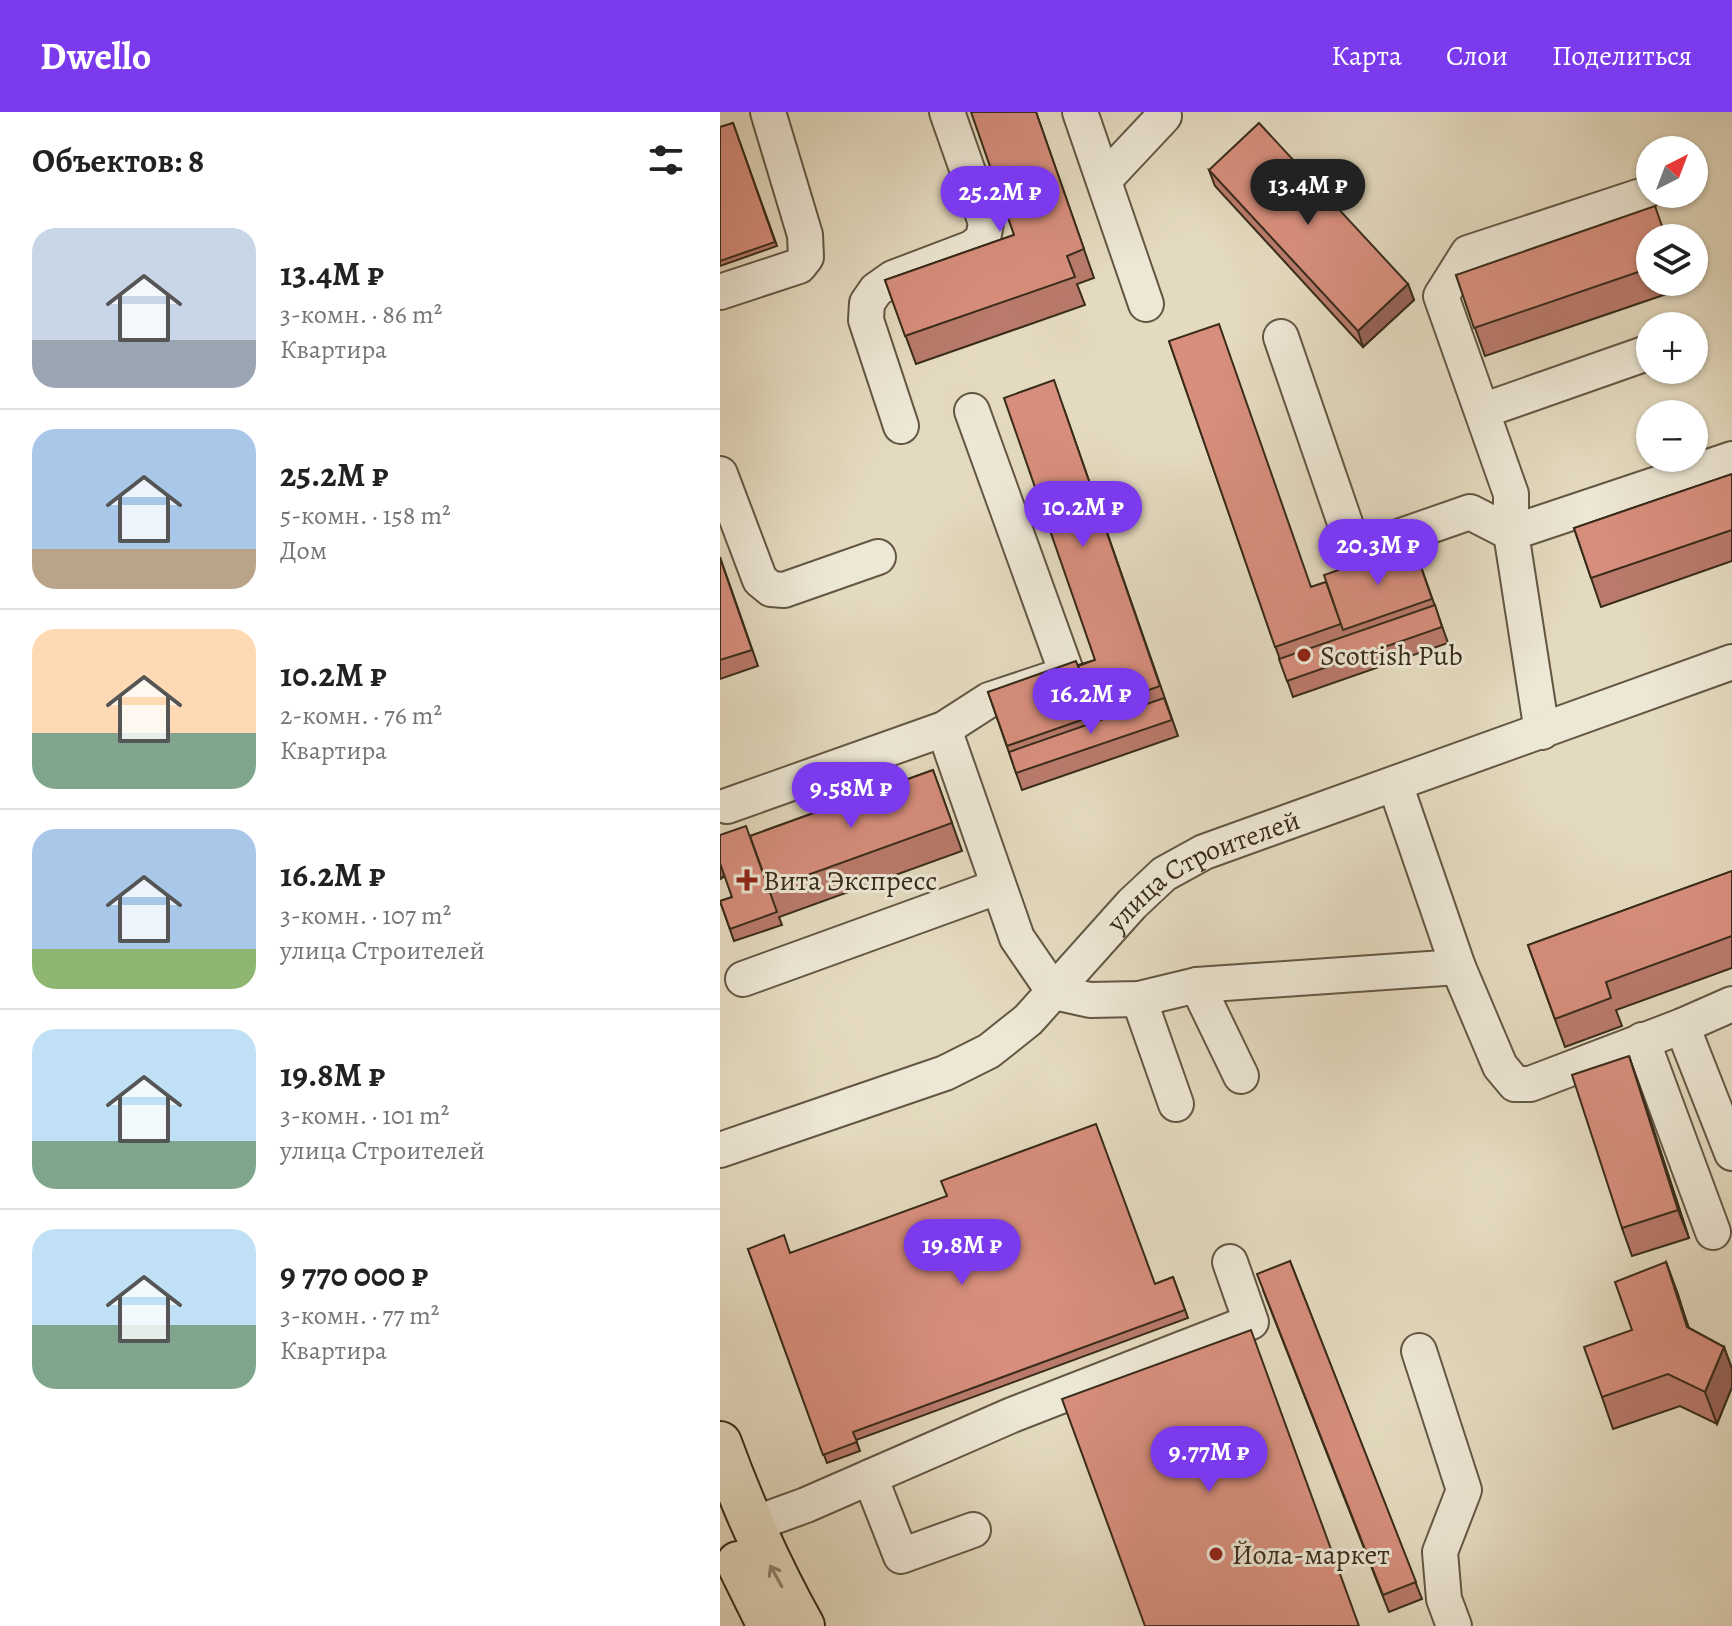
<!DOCTYPE html>
<html lang="ru">
<head>
<meta charset="utf-8">
<style>
	body { margin:0; font-family:Alegreya,serif; background:#f6f6f6; color:#222; height:100vh; display:flex; flex-direction:column; font-size:30px; white-space:nowrap }
	* { box-sizing:border-box; margin:0 }
	p { font-size:26px; color:#767676 }
	.icon { flex:none; width:44px; height:44px; fill:none; stroke:currentColor; stroke-width:2; stroke-linecap:round; stroke-linejoin:round }
	.map { position:relative; flex:1; overflow:hidden }
	.details { display:flex; flex-direction:column; background:#fff; width:720px }
	.details>* { flex:none }
	.needle { width:52px; rotate:42deg }
	.fabs { position:absolute; left:916px; top:24px; display:grid; gap:16px }
	.fabs a { display:grid; place-items:center; width:72px; height:72px; border-radius:50%; background:#fff; box-shadow:0 2px 6px #0004; font-size:40px }
	.price { position:absolute; translate:-50% -68px; padding:0 18px; border-radius:28px; background:#7c3aed; color:#fff; font-size:26px; line-height:52px; filter:drop-shadow(0 2px 4px #0008) }
	.price::after { content:''; position:absolute; left:50%; top:48px; width:24px; height:18px; margin-left:-12px; background:inherit; clip-path:polygon(0 0,100% 0,50% 100%) }
	.price.active { background:#222; color:#fff }
	ul { padding:0; list-style:none }
	li { display:flex; align-items:center; gap:24px; height:200px; padding:0 32px }
	li+li { border-top:2px solid #e0e0e0 }
	li span { display:grid; place-items:center; flex:none; width:224px; height:160px; border-radius:24px; color:#555 }
	li>.icon { margin-inline-start:auto }
	span .icon { width:96px; height:96px; fill:#fffc; stroke-width:1 }
	li b { font-size:34px }
	h2 { display:flex; justify-content:space-between; align-items:center; height:96px; padding:0 32px; font-size:34px }
	header { display:flex; align-items:center; gap:48px; box-sizing:border-box; height:112px; padding:0 40px; background:#7c3aed; color:#fff }
	header strong { font-size:38px }
	nav { display:flex; gap:44px; margin-inline-start:auto; font-size:28px }
	main { display:flex; flex:1; min-height:0 }
	.map>svg:first-child { display:block }
	.lines { fill:none; stroke-linecap:round; stroke-linejoin:round }
	.minor-casing { stroke:#635743; stroke-width:38 }
	.major-casing { stroke:#382b1a; stroke-width:46 }
	.minor { stroke:#ede7d5; stroke-width:34 }
	.major { stroke:#e4dabf; stroke-width:42 }
	.wall { fill:#b97a6b; stroke:#382b1a; stroke-width:2 }
	.shaded-wall { fill:#966357; stroke:#382b1a; stroke-width:2 }
	.building { fill:#d78e7c; stroke:#382b1a; stroke-width:2 }
	.oneway { stroke:#8e826c }
	.poi-dot { fill:#8f2418; stroke:#ede7d5; stroke-width:3 }
	.labels { text-anchor:middle; stroke-width:6; stroke-linejoin:round; paint-order:stroke }
	.poi-label { font-size:28px; fill:#382b1a; stroke:#ede7d5; text-anchor:start }
	.street-label { font-size:28px; fill:#382b1a; stroke:#ede7d5 }
</style>
</head>
<body>
<header>
<strong>Dwello</strong>
<nav><a>Карта</a><a>Слои</a><a>Поделиться</a></nav>
</header>
<main>
<section class="details">
<h2>Объектов: 8<svg class="icon" aria-label="filters" viewBox="0 0 24 24"><path d="M4 7h16M4 17h16"/><circle cx="9" cy="7" r="2"/><circle cx="15" cy="17" r="2"/></svg></h2>
<ul>
<li><span style="background:linear-gradient(#c9d6e8 70%,#9aa5b1 0)"><svg class="icon" aria-label="home" viewBox="0 0 24 24"><path d="M3 11l9-7 9 7M6 9v11h12V9"/></svg></span><div><b>13.4M ₽</b><p>3-комн. · 86 m²</p><p>Квартира</p></div></li>
<li><span style="background:linear-gradient(#a9c7e8 75%,#b9a48a 0)"><svg class="icon" aria-label="home" viewBox="0 0 24 24"><path d="M3 11l9-7 9 7M6 9v11h12V9"/></svg></span><div><b>25.2M ₽</b><p>5-комн. · 158 m²</p><p>Дом</p></div></li>
<li><span style="background:linear-gradient(#ffd9b3 65%,#7fa58c 0)"><svg class="icon" aria-label="home" viewBox="0 0 24 24"><path d="M3 11l9-7 9 7M6 9v11h12V9"/></svg></span><div><b>10.2M ₽</b><p>2-комн. · 76 m²</p><p>Квартира</p></div></li>
<li><span style="background:linear-gradient(#a9c7e8 75%,#8fb573 0)"><svg class="icon" aria-label="home" viewBox="0 0 24 24"><path d="M3 11l9-7 9 7M6 9v11h12V9"/></svg></span><div><b>16.2M ₽</b><p>3-комн. · 107 m²</p><p>улица Строителей</p></div></li>
<li><span style="background:linear-gradient(#bfe0f5 70%,#7fa58c 0)"><svg class="icon" aria-label="home" viewBox="0 0 24 24"><path d="M3 11l9-7 9 7M6 9v11h12V9"/></svg></span><div><b>19.8M ₽</b><p>3-комн. · 101 m²</p><p>улица Строителей</p></div></li>
<li><span style="background:linear-gradient(#bfe0f5 60%,#7fa58c 0)"><svg class="icon" aria-label="home" viewBox="0 0 24 24"><path d="M3 11l9-7 9 7M6 9v11h12V9"/></svg></span><div><b>9 770 000 ₽</b><p>3-комн. · 77 m²</p><p>Квартира</p></div></li>
</ul>
</section>
<div class="map">
<svg width="1012" height="1514" viewBox="0 0 1012 1514">
	<rect width="100%" height="100%" fill="#e4dabf"/>
	<filter id="stains"><feTurbulence type="fractalNoise" baseFrequency=".0025" numOctaves="4"/><feColorMatrix values="0 0 0 0 .2 0 0 0 0 .09 0 0 0 0 .02 0 0 0 .5 -.17"/></filter>
	<radialGradient id="worn" r=".72"><stop offset=".6" stop-color="#630" stop-opacity="0"/><stop offset="1" stop-color="#630" stop-opacity=".3"/></radialGradient>
	<g class="lines">
		<defs>
			<g id="minor">
				<path d="M360,0L426,192"/>
				<path d="M384,68L444,4L442,0"/>
				<path d="M0,180L79,154L86,145L85,123L48,0"/>
				<path d="M561,225L635,440L750,400L791,421V382L721,184L748,141L921,84"/>
				<path d="M762,299L930,240"/>
				<path d="M181,314L146,208L147,191L156,178L173,166L252,136L263,127L266,111L227,0"/>
				<path d="M0,362L40,468L51,477L64,478L158,445"/>
				<path d="M224,617L297,826L334,880L370,888L419,887L477,873L738,855"/>
				<path d="M822,620L791,421L1012,347"/>
				<path d="M675,672L738,855L780,954L795,972H810L962,914L1012,892"/>
				<path d="M7,694L224,617L269,588L347,562L252,299"/>
				<path d="M23,867L277,775"/>
				<path d="M477,873L521,964"/>
				<path d="M419,887L456,992"/>
				<path d="M962,914L1012,1041"/>
				<path d="M922,928L993,1120"/>
				<path id="s1" d="M0,1038L225,961L269,939L308,908L412,792L444,762L484,740L1012,550"/>
				<path d="M699,1239L744,1378L720,1440L724,1487L734,1514"/>
				<path d="M150,1365L181,1444L253,1418"/>
				<path d="M31,1413L86,1393L292,1303L531,1210L510,1150"/>
			</g>
			<g id="major">
				<path d="M0,1331C24,1397 49,1453 83,1514"/>
				<path d="M18,1451L49,1514"/>
			</g>
		</defs>
		<use href="#minor" class="minor-casing"/>
		<use href="#major" class="major-casing"/>
		<use href="#minor" class="minor"/>
		<use href="#major" class="major"/>
	</g>
	<g class="wall">
		<path d="M316,0L374,166L357,172L365,193L196,252L165,168L294,123Z"/>
		<path d="M13,11L57,134L0,154V15Z"/>
		<path d="M489,58L688,172L694,188L643,235L495,74Z"/>
		<path d="M930,126V170H962L964,176L765,244L736,163Z"/>
		<path d="M449,229L591,475L606,470L693,432L728,531L573,585Z"/>
		<path d="M344,297L458,624L302,678L268,580L375,548Z"/>
		<path d="M1012,362V449L881,495L854,416Z"/>
		<path d="M0,445L38,554L0,567Z"/>
		<path d="M213,658L242,739L59,805L62,813L14,829L0,789L12,785L5,764L0,767V723L30,724Z"/>
		<path d="M1012,759V856L896,898L902,914L845,935L808,833Z"/>
		<path d="M909,944L969,1126L912,1144L902,1116Z"/>
		<path d="M28,1137L435,1172L453,1165L468,1206L136,1328L140,1339L107,1351Z"/>
		<path d="M570,1149L702,1487L669,1500L543,1178Z"/>
		<path d="M946,1150L969,1216L1004,1235L1012,1257V1275L997,1312L960,1294L893,1317L882,1285L912,1218Z"/>
	</g>
	<g class="shaded-wall">
		<path d="M688,172L694,188L643,235L638,219Z"/>
		<path d="M0,751L5,764L0,767Z"/>
		<path d="M909,944L919,973L969,1126L958,1098Z"/>
		<path d="M946,1150L958,1182L978,1247L967,1215Z"/>
		<path d="M1004,1235L1012,1257V1275L997,1312L985,1280Z"/>
	</g>
	<g class="building">
		<path d="M251,0H316L364,137L347,144L355,165L185,224L165,168L294,123Z"/>
		<path d="M13,11L55,130L0,149V15Z"/>
		<path d="M539,11L688,172L638,219L489,58Z"/>
		<path d="M935,94L946,126H930V156L754,216L736,163Z"/>
		<path d="M499,212L591,475L606,470L621,512L555,535L449,229Z"/>
		<path d="M334,268L440,574L373,598L358,554L375,548L284,286Z"/>
		<path d="M1012,362V418L871,466L854,416Z"/>
		<path d="M693,432L712,487L623,518L604,463Z"/>
		<path d="M0,446L32,538L0,548Z"/>
		<path d="M715,493L722,515L567,569L559,547Z"/>
		<path d="M356,549L376,603L287,634L268,580Z"/>
		<path d="M444,586L452,608L296,661L289,640Z"/>
		<path d="M213,658L232,711L49,777L30,724Z"/>
		<path d="M26,714L57,800L10,817L0,789L12,785L0,751V723Z"/>
		<path d="M1012,759V824L886,870L891,886L835,907L808,833Z"/>
		<path d="M909,944L958,1098L902,1116L852,963Z"/>
		<path d="M376,1012L435,1172L453,1165L465,1198L133,1320L137,1330L103,1343L28,1137L64,1123L70,1141L227,1084L221,1069Z"/>
		<path d="M570,1149L696,1470L663,1483L537,1162Z"/>
		<path d="M946,1150L967,1215L1004,1235L985,1280L948,1262L882,1285L864,1235L912,1218L895,1170Z"/>
		<path d="M531,1218L639,1514H425L342,1287Z"/>
	</g>
	<defs><path id="oneway-shaft" d="M-6 0H5M1.5-3L5.5 0L1.5 3" fill="none" stroke-width="1.6" stroke-linecap="round" stroke-linejoin="round" transform="scale(2)"/></defs>
	<use class="oneway" href="#oneway-shaft" transform="translate(56 1464) rotate(-119)"/>
	<g class="poi-dot">
		<circle cx="584" cy="543" r="8"/>
		<path d="M23 756h8v8h8v8h-8v8h-8v-8h-8v-8h8z"/>
		<circle cx="496" cy="1442" r="8"/>
	</g>
	<g class="labels">
		<g class="poi-label">
			<text x="600" y="553">Scottish Pub</text>
			<text x="43" y="778">Вита Экспресс</text>
			<text x="512" y="1452">Йола-маркет</text>
		</g>
		<g class="street-label">
			<text dy="10" stroke="none"><textPath href="#s1" startOffset="572">улица Строителей</textPath></text>
		</g>
	</g>
	<rect width="100%" height="100%" filter="url(#stains)"/>
	<rect width="100%" height="100%" fill="url(#worn)"/>
</svg>
<div class="fabs">
<a><svg class="needle" viewBox="-14 -14 28 28"><path d="M0-13l5 13h-10z" fill="#e53935"/><path d="M0 13l5-13h-10z" fill="#767676"/></svg></a>
<a><svg class="icon" aria-label="layers" viewBox="0 0 24 24"><path d="M12 4l9 5-9 5-9-5zM3 14l9 5 9-5"/></svg></a>
<a>+</a>
<a>−</a>
</div>
<b class="price active" style="left:588px;top:115px">13.4M ₽</b>
<b class="price" style="left:280px;top:122px">25.2M ₽</b>
<b class="price" style="left:363px;top:437px">10.2M ₽</b>
<b class="price" style="left:658px;top:475px">20.3M ₽</b>
<b class="price" style="left:371px;top:624px">16.2M ₽</b>
<b class="price" style="left:131px;top:718px">9.58M ₽</b>
<b class="price" style="left:242px;top:1175px">19.8M ₽</b>
<b class="price" style="left:489px;top:1382px">9.77M ₽</b>
</div>
</main>
</body>
</html>
